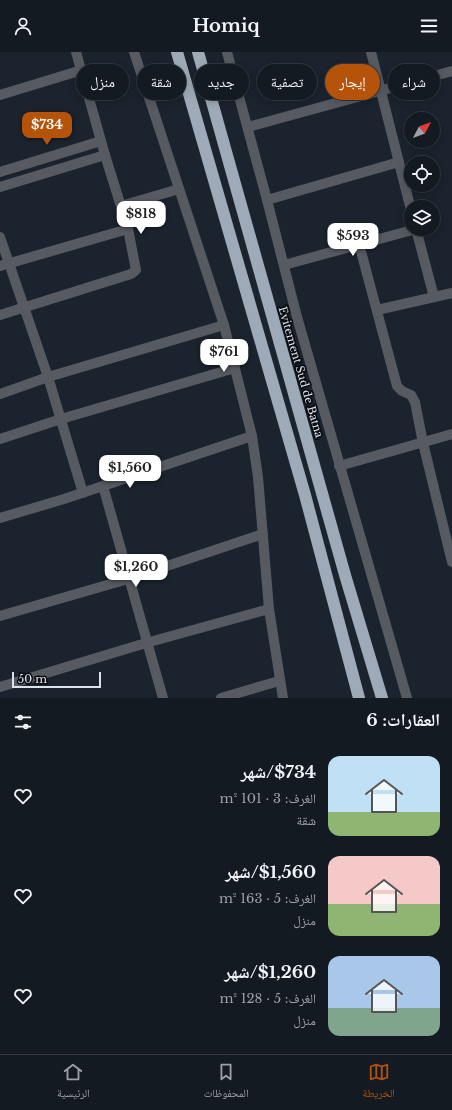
<!DOCTYPE html>
<html lang="ar">
<head>
<meta charset="utf-8">
<style>
	body { margin:0; font-family:"Libre Baskerville","Noto Naskh Arabic",serif; background:#21272f; color:#f1f3f6; direction:rtl; height:100vh; display:flex; flex-direction:column; font-size:15px; white-space:nowrap }
	* { box-sizing:border-box; margin:0 }
	p { font-size:13px; color:#9da1a5 }
	.icon { flex:none; width:22px; height:22px; fill:none; stroke:currentColor; stroke-width:2; stroke-linecap:round; stroke-linejoin:round }
	.map { position:relative; height:646px; overflow:hidden; direction:ltr }
	.side { display:flex; flex-direction:column; background:#141a22; flex:1 }
	.side>* { flex:none }
	.guide { position:absolute; left:12px; top:12px; width:428px; height:36px; direction:rtl; display:flex; gap:8px }
	.needle { width:26px; rotate:49deg }
	.fabs { position:absolute; left:404px; top:60px; display:grid; gap:8px }
	.fabs a { display:grid; place-items:center; width:36px; height:36px; border-radius:50%; background:#141a22; box-shadow:0 2px 10px #0003,0 0 0 1px #333840; font-size:20px }
	.scale { position:absolute; left:12px; bottom:10px; width:89px; box-sizing:border-box; padding-left:4px; border:2px solid #dce2e9; border-top:0; font-size:11px; line-height:14px; white-space:nowrap; color:#dce2e9; -webkit-text-stroke:3px #090c11; paint-order:stroke }
	.price { position:absolute; translate:-50% -34px; padding:0 9px; border-radius:8px; background:#fff; color:#222; font-size:13px; line-height:26px; filter:drop-shadow(0 1px 2px #0008) }
	.price::after { content:''; position:absolute; left:50%; top:24px; width:12px; height:9px; margin-left:-6px; background:inherit; clip-path:polygon(0 0,100% 0,50% 100%) }
	.price.active { background:#b45309; color:#fff }
	ul { padding:0; list-style:none }
	li { display:flex; align-items:center; gap:12px; height:100px; padding:0 12px }
	li span { display:grid; place-items:center; flex:none; width:112px; height:80px; border-radius:12px; color:#555 }
	li>.icon { margin-inline-start:auto }
	span .icon { width:48px; height:48px; fill:#fffc; stroke-width:1 }
	li b { font-size:17px }
	h2 { display:flex; justify-content:space-between; align-items:center; height:48px; padding:0 12px; font-size:17px }
	.tag { padding:0 14px; border-radius:18px; background:#141a22; box-shadow:0 2px 10px #0003,0 0 0 1px #333840; font-size:14px; line-height:36px }
	.tag.active { background:#b45309; color:#fff }
	header { display:flex; justify-content:space-between; align-items:center; height:52px; padding:0 12px; background:#141a22; font-size:18px; font-weight:700 }
	.tab-bar { display:flex; justify-content:space-around; align-items:center; height:56px; border-top:1px solid #333840; background:#141a22; font-size:11px; color:#9da1a5 }
	.tab-bar a { display:grid; justify-items:center; gap:2px }
	.tab-bar .active { color:#b45309 }
	.map>svg:first-child { display:block }
	.lines { fill:none; stroke-linecap:round; stroke-linejoin:round }
	.street { stroke:#575b61; stroke-width:10 }
	.highway { stroke:#9faab8; stroke-width:12 }
	.labels { text-anchor:middle; stroke-width:3.5; stroke-linejoin:round; paint-order:stroke }
	.street-label { font-size:11px; fill:#dce2e9; stroke:#090c11 }
</style>
</head>
<body>
<header><svg class="icon" aria-label="menu" viewBox="0 0 24 24"><path d="M4 6h16M4 12h16M4 18h16"/></svg>Homiq<svg class="icon" aria-label="person" viewBox="0 0 24 24"><circle cx="12" cy="8" r="4"/><path d="M4 21q1-7 8-7t8 7"/></svg></header>
<div class="map">
<svg width="452" height="646" viewBox="0 0 452 646">
	<rect width="100%" height="100%" fill="#1b232e"/>
	<g class="lines">
		<g class="street">
			<path d="M134,0L224,273L252,384L258,425L269,557L283,646"/>
			<path d="M227,0L267,148L297,265L407,646"/>
			<path d="M371,0L411,158"/>
			<path d="M0,43L82,18"/>
			<path d="M248,75L452,19"/>
			<path d="M0,120L101,89"/>
			<path d="M0,135L105,103"/>
			<path d="M267,148L399,110"/>
			<path d="M121,154L179,137"/>
			<path d="M416,177L434,245"/>
			<path d="M0,185L48,325L83,441"/>
			<path d="M359,192L397,334L402,339L411,343L415,350L423,391L452,510"/>
			<path d="M284,213L416,177"/>
			<path d="M0,214L128,177"/>
			<path d="M377,258L452,241"/>
			<path d="M0,263L131,222L136,218L128,177L105,103L76,0"/>
			<path d="M0,342L48,325L224,273"/>
			<path d="M0,387L61,367L235,316"/>
			<path d="M339,414L452,382"/>
			<path d="M103,434L163,646"/>
			<path d="M0,466L64,447L252,384"/>
			<path d="M0,564L128,527L263,482"/>
			<path d="M0,635L146,591L269,557"/>
			<path d="M221,646L279,629"/>
		</g>
		<g class="highway">
			<path d="M177,0L305,443L359,646"/>
			<path d="M198,0L345,523L382,646"/>
		</g>
	</g>
	<g class="labels">
		<g class="street-label">
			<text transform="translate(301 320) rotate(74)" y="4">Evitement Sud de Batna</text>
		</g>
	</g>
</svg>
<div class="fabs">
<a><svg class="needle" viewBox="-14 -14 28 28"><path d="M0-13l5 13h-10z" fill="#e53935"/><path d="M0 13l5-13h-10z" fill="#9da1a5"/></svg></a>
<a><svg class="icon" aria-label="locate" viewBox="0 0 24 24"><circle cx="12" cy="12" r="6"/><path d="M12 2v4M12 18v4M2 12h4M18 12h4"/></svg></a>
<a><svg class="icon" aria-label="layers" viewBox="0 0 24 24"><path d="M12 4l9 5-9 5-9-5zM3 14l9 5 9-5"/></svg></a>
</div>
<div class="scale">50 m</div>
<b class="price active" style="left:47px;top:94px">$734</b>
<b class="price" style="left:141px;top:183px">$818</b>
<b class="price" style="left:353px;top:205px">$593</b>
<b class="price" style="left:224px;top:321px">$761</b>
<b class="price" style="left:130px;top:437px">$1,560</b>
<b class="price" style="left:136px;top:536px">$1,260</b>
<div class="guide">
<a class="tag">شراء</a>
<a class="tag active">إيجار</a>
<a class="tag">تصفية</a>
<a class="tag">جديد</a>
<a class="tag">شقة</a>
<a class="tag">منزل</a>
</div>
</div>
<section class="side">
<h2>العقارات: 6<svg class="icon" aria-label="filters" viewBox="0 0 24 24"><path d="M4 7h16M4 17h16"/><circle cx="9" cy="7" r="2"/><circle cx="15" cy="17" r="2"/></svg></h2>
<ul>
<li><span style="background:linear-gradient(#bfe0f5 70%,#8fb573 0)"><svg class="icon" aria-label="home" viewBox="0 0 24 24"><path d="M3 11l9-7 9 7M6 9v11h12V9"/></svg></span><div><b>$734/شهر</b><p>الغرف: 3 · 101 m²</p><p>شقة</p></div><svg class="icon" aria-label="heart" viewBox="0 0 24 24"><path d="M12 20l-8-8c-3-5 5-10 8-4 3-6 11-1 8 4z"/></svg></li>
<li><span style="background:linear-gradient(#f6c9c9 60%,#8fb573 0)"><svg class="icon" aria-label="home" viewBox="0 0 24 24"><path d="M3 11l9-7 9 7M6 9v11h12V9"/></svg></span><div><b>$1,560/شهر</b><p>الغرف: 5 · 163 m²</p><p>منزل</p></div><svg class="icon" aria-label="heart" viewBox="0 0 24 24"><path d="M12 20l-8-8c-3-5 5-10 8-4 3-6 11-1 8 4z"/></svg></li>
<li><span style="background:linear-gradient(#a9c7e8 65%,#7fa58c 0)"><svg class="icon" aria-label="home" viewBox="0 0 24 24"><path d="M3 11l9-7 9 7M6 9v11h12V9"/></svg></span><div><b>$1,260/شهر</b><p>الغرف: 5 · 128 m²</p><p>منزل</p></div><svg class="icon" aria-label="heart" viewBox="0 0 24 24"><path d="M12 20l-8-8c-3-5 5-10 8-4 3-6 11-1 8 4z"/></svg></li>
</ul>
</section>
<nav class="tab-bar">
<a class="active"><svg class="icon" aria-label="map" viewBox="0 0 24 24"><path d="M3 6l6-2 6 2 6-2v14l-6 2-6-2-6 2zM9 4v14M15 6v14"/></svg>الخريطة</a>
<a><svg class="icon" aria-label="saved" viewBox="0 0 24 24"><path d="M7 4h10v16l-5-4-5 4z"/></svg>المحفوظات</a>
<a><svg class="icon" aria-label="home" viewBox="0 0 24 24"><path d="M3 11l9-7 9 7M6 9v11h12V9"/></svg>الرئيسية</a>
</nav>
</body>
</html>
